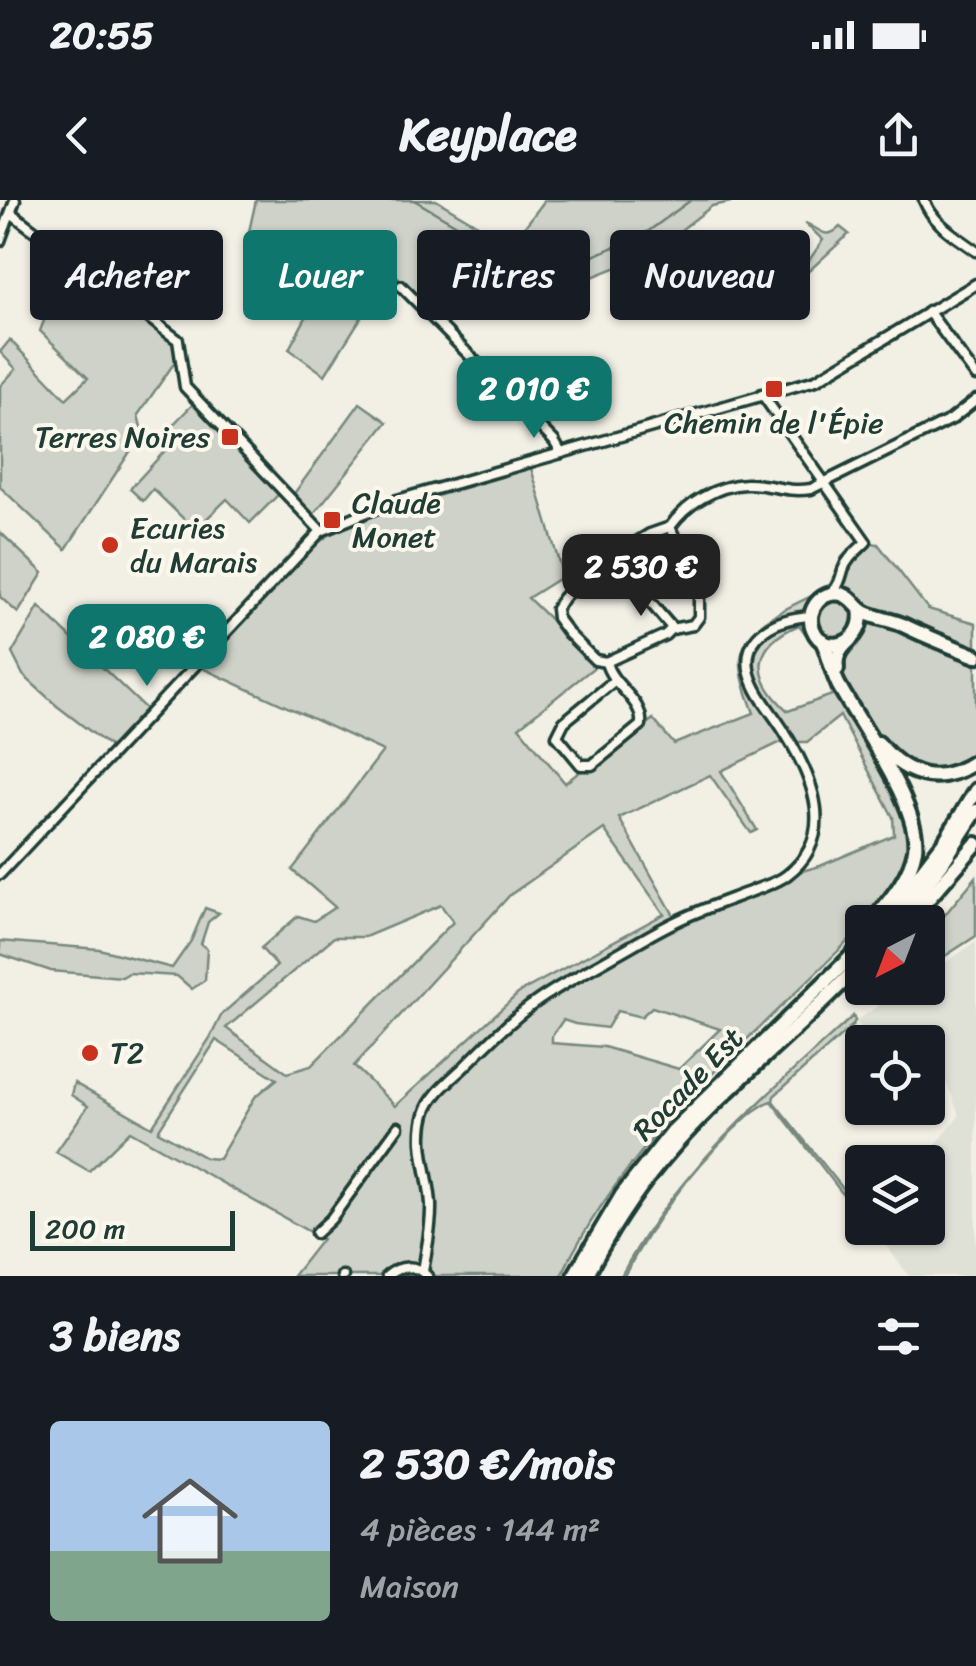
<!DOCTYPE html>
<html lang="fr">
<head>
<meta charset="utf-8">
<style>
	body { margin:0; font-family:Sriracha,sans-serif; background:#242831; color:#f1f3f6; height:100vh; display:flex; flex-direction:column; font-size:38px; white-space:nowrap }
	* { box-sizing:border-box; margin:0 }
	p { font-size:32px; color:#9ea1a6 }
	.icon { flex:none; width:55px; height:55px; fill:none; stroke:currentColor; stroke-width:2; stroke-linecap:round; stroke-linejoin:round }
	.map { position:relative; height:1076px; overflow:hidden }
	.side { display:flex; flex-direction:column; background:#171b24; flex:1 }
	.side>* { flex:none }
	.guide { position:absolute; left:30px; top:30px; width:918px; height:90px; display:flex; gap:20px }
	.needle { width:65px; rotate:222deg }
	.fabs { position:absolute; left:845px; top:705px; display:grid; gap:20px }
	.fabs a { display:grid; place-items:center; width:100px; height:100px; border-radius:10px; background:#171b24; box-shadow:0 2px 8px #0004; font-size:50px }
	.scale { position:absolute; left:30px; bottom:25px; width:205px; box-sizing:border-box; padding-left:10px; border:5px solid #1f3d34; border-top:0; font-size:28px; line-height:35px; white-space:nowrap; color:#1f3d34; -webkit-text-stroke:8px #fbf7ec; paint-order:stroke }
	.price { position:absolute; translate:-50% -85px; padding:0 22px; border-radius:20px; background:#0f766e; color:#fff; font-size:32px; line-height:65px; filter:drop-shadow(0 2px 5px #0008) }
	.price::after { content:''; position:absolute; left:50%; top:60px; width:30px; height:22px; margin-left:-15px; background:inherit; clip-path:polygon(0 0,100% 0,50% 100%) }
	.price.active { background:#222; color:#fff }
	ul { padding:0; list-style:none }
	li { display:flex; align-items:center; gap:30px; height:250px; padding:0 50px }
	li+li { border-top:2px solid #363941 }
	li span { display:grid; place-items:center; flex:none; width:280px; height:200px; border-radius:10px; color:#555 }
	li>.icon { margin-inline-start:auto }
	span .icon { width:120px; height:120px; fill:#fffc; stroke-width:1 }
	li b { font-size:42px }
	h2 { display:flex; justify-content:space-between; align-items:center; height:120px; padding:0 50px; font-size:42px }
	.chip { padding:0 35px; border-radius:10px; background:#171b24; box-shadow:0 2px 8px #0004; font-size:35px; line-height:90px }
	.chip.active { background:#0f766e; color:#fff }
	.status { display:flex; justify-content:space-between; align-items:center; height:70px; padding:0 50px; background:#171b24; direction:ltr }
	.status svg { height:28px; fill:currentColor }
	header { display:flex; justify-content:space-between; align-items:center; height:130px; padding:0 50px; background:#171b24; font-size:45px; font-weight:700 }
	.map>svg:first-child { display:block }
	.built { fill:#e0e1d6 }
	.green { fill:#cfd2c8; stroke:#77887e; stroke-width:2.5; fill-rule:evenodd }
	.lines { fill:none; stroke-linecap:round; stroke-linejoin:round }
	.stream { stroke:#6e7f75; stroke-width:2.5 }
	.minor-casing { stroke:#1f3d34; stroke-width:15 }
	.primary-casing { stroke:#1f3d34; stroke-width:20 }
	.trunk-casing { stroke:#1f3d34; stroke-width:20 }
	.minor { stroke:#fbf7ec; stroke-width:8 }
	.primary { stroke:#fbf7ec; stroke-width:12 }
	.trunk { stroke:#fbf7ec; stroke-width:12 }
	.poi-dot { fill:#c8321e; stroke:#fbf7ec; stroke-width:4 }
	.labels { text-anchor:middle; stroke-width:8; stroke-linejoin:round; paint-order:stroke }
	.poi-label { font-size:30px; fill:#1f3d34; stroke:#fbf7ec; text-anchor:start }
	.street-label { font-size:30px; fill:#1f3d34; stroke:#fbf7ec }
</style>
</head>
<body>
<div class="status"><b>20:55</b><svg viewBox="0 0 49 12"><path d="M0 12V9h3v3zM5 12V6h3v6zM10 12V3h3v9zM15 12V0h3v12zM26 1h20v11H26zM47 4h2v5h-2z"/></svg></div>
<header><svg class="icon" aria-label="back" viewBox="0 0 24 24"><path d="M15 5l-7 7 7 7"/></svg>Keyplace<svg class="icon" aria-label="share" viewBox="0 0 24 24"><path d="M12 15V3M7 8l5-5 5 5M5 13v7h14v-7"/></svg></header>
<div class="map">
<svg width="976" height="1076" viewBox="0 0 976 1076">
	<rect width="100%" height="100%" fill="#f2f0e5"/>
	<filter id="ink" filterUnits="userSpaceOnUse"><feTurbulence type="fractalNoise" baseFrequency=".01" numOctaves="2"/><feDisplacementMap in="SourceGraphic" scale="20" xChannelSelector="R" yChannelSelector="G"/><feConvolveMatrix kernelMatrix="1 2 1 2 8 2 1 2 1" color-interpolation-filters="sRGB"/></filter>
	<g filter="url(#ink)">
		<path class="built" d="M976,742V1076H909L873,1028H928V962H922L959,916L947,883L939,869L928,861V842H891L867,833L855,821L906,788H928V774Z"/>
		<g class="green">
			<path d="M256,0H436L511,45L545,0H741L712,6L650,54L547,95L518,94L461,57L428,108L391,70L325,175L289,149L326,80L246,45Z"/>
			<path d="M805,23C821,29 825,41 840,27L849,34L799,80L797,78L823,40Z"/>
			<path d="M79,66L172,137L177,148V159L138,215L141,227L139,238L66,349L0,287V186L16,169L0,152L10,140L66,199L88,178L40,131L54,95Z"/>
			<path d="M195,202L280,293L250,323L227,299L195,330L153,289L143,301L130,289L172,243L164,234Z"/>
			<path d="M360,203L387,222L313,315L293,295Z"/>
			<path d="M531,268L563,376L528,398L597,465L519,527L565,583L582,570L592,569L653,519L674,544L754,513C748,496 740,477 741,459C745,420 799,404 829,387L842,357L861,342L878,344L928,409L976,423V556L954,566L928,570L904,561L875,558C920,642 921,645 865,722H862V727C755,837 629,934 561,1076H293L322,1039L130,931L89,971L56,952L88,906L71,895L74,883L152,927L210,838L222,814L277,766L261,748L298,716L314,721L335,707L292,670L383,551L200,467L296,362L328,335L373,315ZM799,425L820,453L832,495L788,511C750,477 752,445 799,425ZM840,516L893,617L894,635L820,666L773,679L676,719L619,618L710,575L751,633L757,630L721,571L781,542H807ZM604,629L664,714L520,792L395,906L354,866L510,695ZM441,705L453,722L311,866L287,873L226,828L334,737H365ZM652,807L720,829L679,869L604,847L552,843V836L563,820L575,824L607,828L617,811L641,817ZM216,840L277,879L255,897L219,959L206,958L158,931Z"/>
			<path d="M0,332L43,373L18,413L0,397Z"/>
			<path d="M39,407L147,510L112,548L57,506L23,475L12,453Z"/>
			<path d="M976,677V736L928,767V735Z"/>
			<path d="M205,708L219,713L208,722L201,744L207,749L205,780L192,789L177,776L129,773L122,777L51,771L0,754V741L99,749L172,768L191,741Z"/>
			<path d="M853,816L855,821L852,826L774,896L773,901L856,1005L862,1019L771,901C756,907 745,919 733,930C689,973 653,1022 624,1076H621C678,969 766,896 853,816Z"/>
		</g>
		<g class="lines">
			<path class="stream" d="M414,0L508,55L545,65L591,57L646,33L691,0"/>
			<defs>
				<g id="minor">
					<path d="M924,0C933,24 956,36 976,51"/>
					<path d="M11,13L178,140L185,187L321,331"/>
					<path d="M0,41L15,0"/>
					<path d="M401,86L554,241L561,253"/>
					<path d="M928,111L976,176"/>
					<path d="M762,194L866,342C857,351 847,358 843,370C840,381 839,385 831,394"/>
					<path d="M670,327L650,334L588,372L563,398L556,409L557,418L568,433L595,460L606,462L665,435L671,429L693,425L699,417V394L679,364L680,349L670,327C686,304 717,285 746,284C770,283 784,293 811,289L952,219L976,200"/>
					<path d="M637,387L673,429"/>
					<path d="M606,462C611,486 644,499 641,525L592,565H581L557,536L564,522L614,481"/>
					<path d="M0,674L321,331L394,301L816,180L976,84"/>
					<path d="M316,1033L331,1019L398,927"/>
					<path d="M423,1072C426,1050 432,1027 431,1004C429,973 416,945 425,914C430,896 449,881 463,868C483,848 502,828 524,811C552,789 584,773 615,755C635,744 654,732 675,722C699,710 726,701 752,691C764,686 777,683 787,675C838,636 813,578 785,533C774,514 756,496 750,474C740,434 778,418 811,416"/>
					<path d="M342,1076H343"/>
					<path d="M387,1076C400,1065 415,1064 427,1076"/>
				</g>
				<path id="primary" d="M860,409C867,443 825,459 813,429C805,410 822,390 841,394C853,397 856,408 866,413C877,418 891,420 903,425C927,437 951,446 976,456"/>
				<g id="trunk">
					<path d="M822,440C829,454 831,470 838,484C859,524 921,606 915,650C910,678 889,701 872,722"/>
					<path d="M837,469C835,457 840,449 849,441"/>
					<path d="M878,543C907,577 938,587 976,561"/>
					<path d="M883,722L945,641L976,590"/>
					<path d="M897,722L943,662L976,611"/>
					<path d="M908,722L976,644"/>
					<path d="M574,1076L622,995L673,931L862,746"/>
					<path d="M586,1076C607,1035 632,996 661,961C722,888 799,831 862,762"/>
				</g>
			</defs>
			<use href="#minor" class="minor-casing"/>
			<use href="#primary" class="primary-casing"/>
			<use href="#trunk" class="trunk-casing"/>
			<use href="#minor" class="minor"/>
			<use href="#primary" class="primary"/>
			<use href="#trunk" class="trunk"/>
		</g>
	</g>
	<g class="poi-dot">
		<rect x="764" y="179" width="20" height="20" rx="5"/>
		<rect x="220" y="227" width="20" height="20" rx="5"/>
		<rect x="322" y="310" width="20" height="20" rx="5"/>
		<circle cx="110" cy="345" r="10"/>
		<circle cx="90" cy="853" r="10"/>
	</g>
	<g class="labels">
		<g class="poi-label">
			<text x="774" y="233" text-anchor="middle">Chemin de l'Épie</text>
			<text x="210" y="247" text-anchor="end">Terres Noires</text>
			<text x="352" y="313">Claude<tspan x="352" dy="34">Monet</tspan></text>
			<text x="130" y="338">Ecuries<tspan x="130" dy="34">du Marais</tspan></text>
			<text x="110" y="863">T2</text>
		</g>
		<g class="street-label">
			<text transform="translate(688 884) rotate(-46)" y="10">Rocade Est</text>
		</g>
	</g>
</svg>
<div class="fabs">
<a><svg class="needle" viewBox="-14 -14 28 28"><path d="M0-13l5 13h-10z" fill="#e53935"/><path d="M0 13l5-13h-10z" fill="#9ea1a6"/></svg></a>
<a><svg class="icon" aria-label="locate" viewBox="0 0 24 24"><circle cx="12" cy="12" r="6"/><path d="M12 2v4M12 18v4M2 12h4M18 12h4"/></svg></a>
<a><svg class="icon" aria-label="layers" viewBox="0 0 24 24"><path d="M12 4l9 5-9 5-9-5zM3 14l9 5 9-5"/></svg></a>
</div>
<div class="scale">200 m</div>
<b class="price" style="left:534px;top:241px">2 010 €</b>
<b class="price active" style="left:641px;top:419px">2 530 €</b>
<b class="price" style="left:147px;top:489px">2 080 €</b>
<div class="guide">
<a class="chip">Acheter</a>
<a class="chip active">Louer</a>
<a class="chip">Filtres</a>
<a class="chip">Nouveau</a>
</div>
</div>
<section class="side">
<h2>3 biens<svg class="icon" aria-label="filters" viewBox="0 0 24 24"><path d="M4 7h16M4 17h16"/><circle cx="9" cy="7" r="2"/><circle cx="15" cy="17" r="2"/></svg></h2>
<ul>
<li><span style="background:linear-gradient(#a9c7e8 65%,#7fa58c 0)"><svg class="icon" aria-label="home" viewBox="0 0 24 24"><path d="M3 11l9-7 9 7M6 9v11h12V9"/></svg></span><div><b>2 530 €/mois</b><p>4 pièces · 144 m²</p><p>Maison</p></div></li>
</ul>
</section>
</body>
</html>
